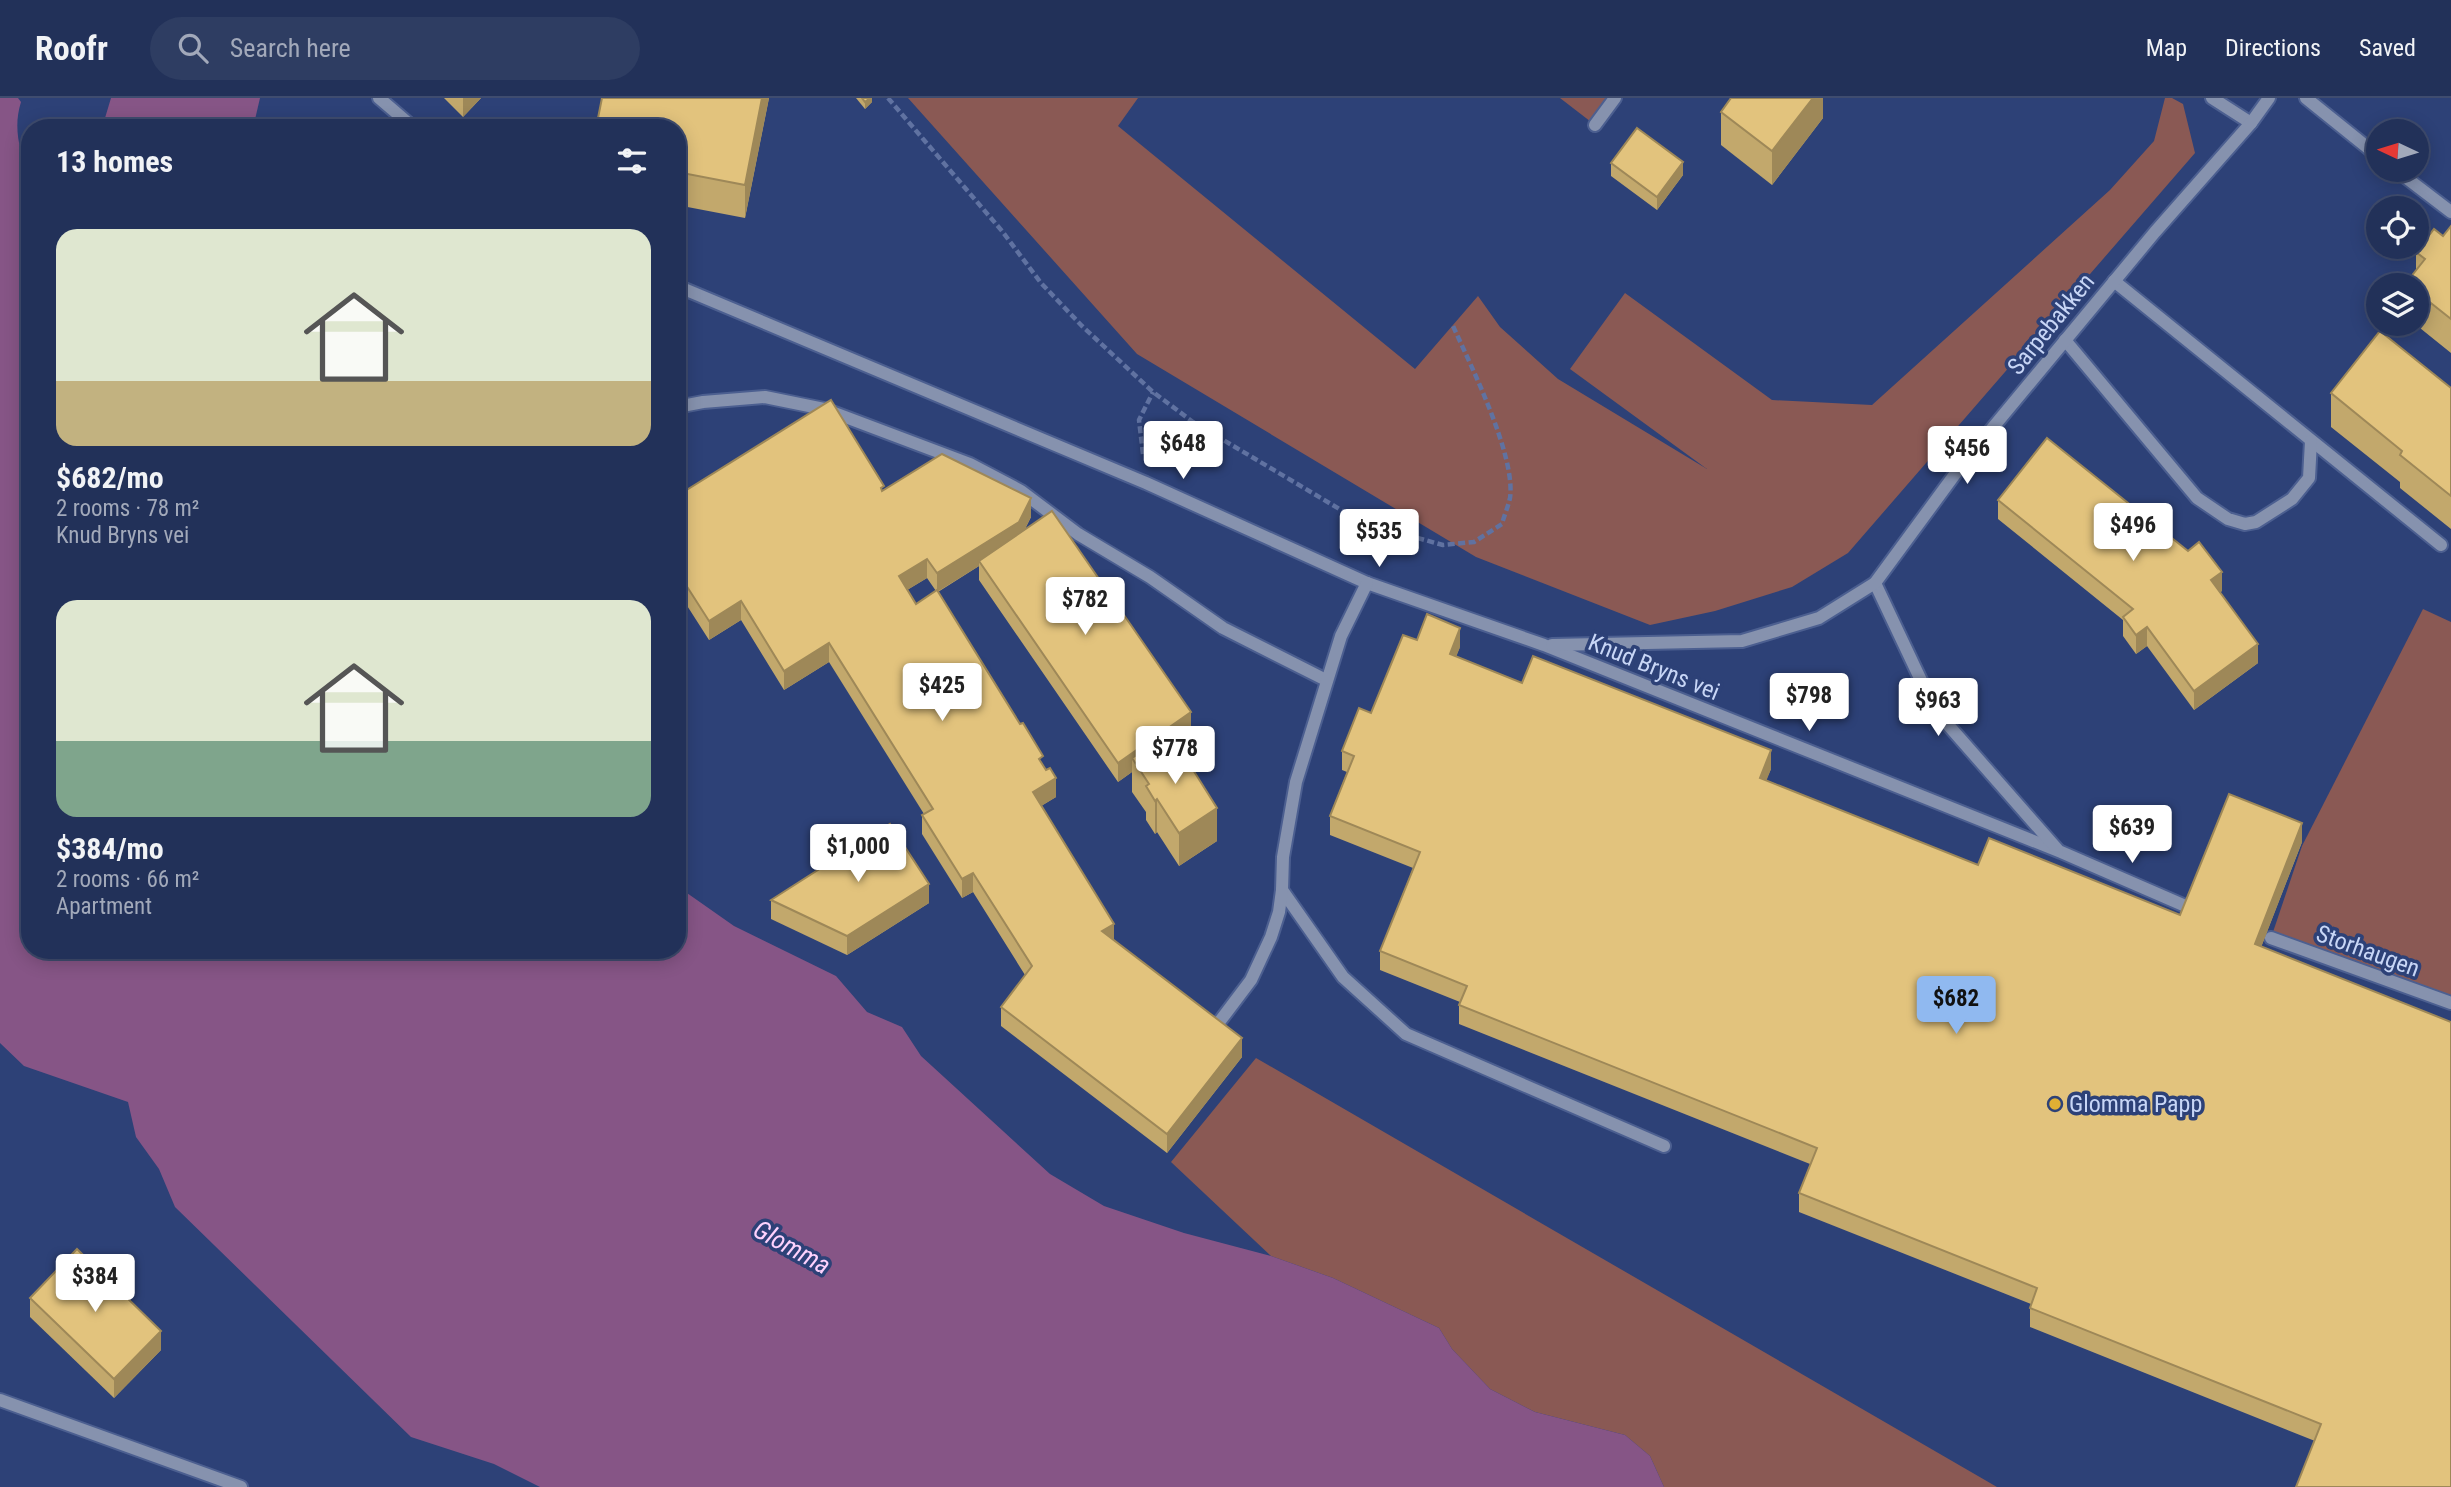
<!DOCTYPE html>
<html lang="en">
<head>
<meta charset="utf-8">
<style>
	body { margin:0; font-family:"Roboto Condensed",sans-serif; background:#2e3d62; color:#f1f3f6; height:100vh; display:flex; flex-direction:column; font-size:26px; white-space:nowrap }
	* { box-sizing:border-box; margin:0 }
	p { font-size:23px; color:#a2a9ba }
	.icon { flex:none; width:38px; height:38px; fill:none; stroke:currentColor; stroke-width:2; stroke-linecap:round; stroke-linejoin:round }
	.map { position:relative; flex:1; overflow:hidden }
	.panel { position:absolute; left:21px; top:21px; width:665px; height:840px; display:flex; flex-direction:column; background:#223159; border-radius:28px; box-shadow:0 4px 18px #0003,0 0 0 2px #3f4c6f }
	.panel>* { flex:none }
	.needle { width:46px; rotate:274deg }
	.controls { position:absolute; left:2366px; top:21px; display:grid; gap:14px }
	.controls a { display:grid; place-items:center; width:63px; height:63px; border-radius:50%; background:#223159; box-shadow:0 4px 18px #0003,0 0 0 2px #3f4c6f; font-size:35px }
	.price { position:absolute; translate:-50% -60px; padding:0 16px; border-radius:7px; background:#fff; color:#222; font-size:23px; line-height:46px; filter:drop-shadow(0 2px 4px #0008) }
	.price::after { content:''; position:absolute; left:50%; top:42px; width:21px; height:16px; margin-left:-10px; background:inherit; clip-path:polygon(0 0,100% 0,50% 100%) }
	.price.active { background:#90b9f0; color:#111 }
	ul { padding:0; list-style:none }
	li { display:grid; align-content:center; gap:14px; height:371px; padding:0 35px }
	li span { display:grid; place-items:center; height:217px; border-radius:21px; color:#555 }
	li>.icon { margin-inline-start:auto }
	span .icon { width:126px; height:126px; fill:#fffc; stroke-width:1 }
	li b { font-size:30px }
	h2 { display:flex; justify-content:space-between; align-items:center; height:84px; padding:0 35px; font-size:30px }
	header { display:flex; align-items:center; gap:42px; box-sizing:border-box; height:98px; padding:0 35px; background:#223159; border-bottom:2px solid #3f4c6f }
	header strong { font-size:33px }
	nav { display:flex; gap:38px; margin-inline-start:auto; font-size:24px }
	.search { width:490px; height:63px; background:#2e3d62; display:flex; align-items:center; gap:18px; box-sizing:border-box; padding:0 24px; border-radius:38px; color:#a2a9ba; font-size:26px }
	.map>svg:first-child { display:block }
	.green { fill:#8a5954 }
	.water { fill:#865586 }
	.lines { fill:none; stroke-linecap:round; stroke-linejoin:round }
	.minor-casing { stroke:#4c5f90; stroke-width:16 }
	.path { stroke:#6072a1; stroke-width:4.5; stroke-dasharray:7 3.5; stroke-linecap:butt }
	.minor { stroke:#8692ae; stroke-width:12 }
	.wall { fill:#c2a86c; fill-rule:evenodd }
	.shaded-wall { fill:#9e8858 }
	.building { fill:#e2c37d; stroke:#9e8858; stroke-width:2 }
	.poi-dot { fill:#dfb034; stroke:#2d4177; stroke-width:2.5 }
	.labels { text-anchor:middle; stroke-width:7; stroke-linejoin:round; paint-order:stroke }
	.street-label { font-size:24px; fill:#c8d6f6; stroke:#2d4177 }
	.poi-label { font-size:24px; fill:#c8d6f6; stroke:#2d4177; text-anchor:start }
	.water-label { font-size:26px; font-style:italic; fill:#fed2fd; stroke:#2d4177 }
</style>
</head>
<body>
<header>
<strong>Roofr</strong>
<div class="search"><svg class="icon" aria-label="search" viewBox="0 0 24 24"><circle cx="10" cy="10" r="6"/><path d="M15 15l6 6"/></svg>Search here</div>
<nav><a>Map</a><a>Directions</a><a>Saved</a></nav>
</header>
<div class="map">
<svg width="2451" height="1389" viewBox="0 0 2451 1389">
	<rect width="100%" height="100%" fill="#2d4177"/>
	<g class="green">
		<path d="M908,0H1138L1118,28L1415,271L1478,198L1500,229L1558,281L1707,371L1570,271L1625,195L1772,302L1872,307L2110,92L2154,43L2165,0H2172L2183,6L2195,55L1848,455L1792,489L1715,513L1650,527L1476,459L1137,256Z"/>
		<path d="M1560,0H1615L1595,27Z"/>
		<path d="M2423,511L2451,524V905L2271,840L2302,748Z"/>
		<path d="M1256,960L1997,1389H1664L1650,1358L1625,1337L1535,1314L1490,1291L1452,1251L1439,1230L1333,1180L1271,1158L1171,1064Z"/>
	</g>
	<g class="water">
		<path d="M0,0H18L21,4C13,29 19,54 30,77V852H677V788L734,828L836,878L867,914L902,929L921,958L1050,1076L1104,1108L1184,1135L1271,1158L1333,1180L1439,1230L1452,1251L1490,1291L1535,1314L1625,1337L1650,1358L1664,1389H540L494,1366L411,1339L175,1109L159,1071L136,1039L128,1004L24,968L0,945Z"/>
		<path d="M111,0H260L253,30H96L105,20Z"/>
	</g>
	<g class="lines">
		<defs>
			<g id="minor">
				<path d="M379,0L414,30"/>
				<path d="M2212,0L2251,25"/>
				<path d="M2306,0L2378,58"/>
				<path d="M1595,27L1615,0"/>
				<path d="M2396,72L2451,114"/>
				<path d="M2114,183L2441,447"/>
				<path d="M677,188L1146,385L1367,485L1544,547L2061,754L2190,810"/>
				<path d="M2065,242L2197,400L2228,421L2245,426L2256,424L2292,401L2309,380L2311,343"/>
				<path d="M677,309L703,304L765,299L824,311L970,366L1021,393L1078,436L1150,479L1223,530L1326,582"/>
				<path d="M1875,485L1935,612L2057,751"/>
				<path d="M1552,547L1742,543L1819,520L1875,485L1961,368L2155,134L2251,25L2269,0"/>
				<path d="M1282,792L1343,879L1406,936L1664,1048"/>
				<path d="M2271,840L2451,905"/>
				<path d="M1220,923L1251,882L1271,839L1279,814L1282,792L1283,759L1296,684L1341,538L1367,485"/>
				<path d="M0,1302L241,1389"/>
			</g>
		</defs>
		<use href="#minor" class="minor-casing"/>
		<g class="path">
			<path d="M888,0L1002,133L1041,185L1082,228L1153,294L1193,324L1363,425"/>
			<path d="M1143,356L1139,322L1153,294"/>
			<path d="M1349,449L1363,425L1443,447L1474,444L1502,426C1504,418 1508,409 1510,400C1516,358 1471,268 1453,228"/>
		</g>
		<use href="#minor" class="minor"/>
	</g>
	<g class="wall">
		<path d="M444,0H481L463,19Z"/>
		<path d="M602,0H769L745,120L677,107V30Z"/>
		<path d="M856,0H872V4L865,11Z"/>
		<path d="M1823,0V20L1772,87L1721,47V14Z"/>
		<path d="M1611,65L1683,77L1657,112L1611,78Z"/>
		<path d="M2451,128V255L2415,226H2417V187H2406V185L2416,173V154L2443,138Z"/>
		<path d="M2451,290V431L2400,390V384L2331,329V295Z"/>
		<path d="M884,392L1031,419L1025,431L1191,633L1173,646L1217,743L1179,768L1157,734L1155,736L1146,722V714L1132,694V674L1118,684L979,482V468L938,494L1043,667L1056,699L1041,708L1114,842L1242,959L1167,1055L1001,928V909L1025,877L973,794L962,800L922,736V717L924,716L829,564L784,592L741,522L709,542L677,492V398ZM927,480L936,493L916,506L907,492Z"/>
		<path d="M1998,402L2222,493L2220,494L2258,565L2194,612L2147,548L2136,556L2123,538V522L1998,421Z"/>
		<path d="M1460,549L1456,558L1522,585L1771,671L1766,682L1978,767L2180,817L2302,744L2261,849L2451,1389L2315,1343L2030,1229V1210L2031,1206L1799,1114V1095L1810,1066L1459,926V907L1460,904L1380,872V853L1413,770L1330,737V718L1347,674L1342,672V653L1371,615Z"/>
		<path d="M771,802L929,805L847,857L771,821Z"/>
		<path d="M30,1200L161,1252L114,1300L30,1219Z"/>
	</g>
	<g class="shaded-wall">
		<path d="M463,0H481L463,19Z"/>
		<path d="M762,0H769L745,120V87Z"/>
		<path d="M870,0H872V4L865,11V4Z"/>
		<path d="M1813,0H1823V20L1772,87V53Z"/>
		<path d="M1683,64V77L1657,112V99Z"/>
		<path d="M1031,400V419L1019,443L979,463V468L937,494V475Z"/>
		<path d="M927,461V480L899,497V478Z"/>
		<path d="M2222,474V493L2211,501V482Z"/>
		<path d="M741,503V522L709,542V523Z"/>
		<path d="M2147,529V548L2136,556V537Z"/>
		<path d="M1460,530V549L1450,575V556Z"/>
		<path d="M829,545V564L784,592V573Z"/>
		<path d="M2258,546V565L2194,612V593Z"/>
		<path d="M1191,614V633L1138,670L1132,660V674L1118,684V665Z"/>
		<path d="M1771,652V671L1760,699V680Z"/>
		<path d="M1056,680V699L1033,713V694Z"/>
		<path d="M1157,701V734L1155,736V703Z"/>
		<path d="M1217,710V743L1179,768V735Z"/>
		<path d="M2302,725V744L2255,865V846Z"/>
		<path d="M973,775V794L962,800V781Z"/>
		<path d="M929,786V805L847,857V838Z"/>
		<path d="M1114,826V845L1102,833Z"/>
		<path d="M1242,940V959L1167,1055V1036Z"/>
		<path d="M161,1233V1252L114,1300V1281Z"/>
	</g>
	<g class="building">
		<path d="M602,0H762L745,87L677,74V30H596Z"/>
		<path d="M862,0H870L865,4Z"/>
		<path d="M1731,0H1813L1772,53L1721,14Z"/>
		<path d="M1637,30L1683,64L1657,99L1611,65Z"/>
		<path d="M2451,128V221L2417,194V187H2409L2406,185L2425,161L2416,154L2434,131L2443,138Z"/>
		<path d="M2380,233L2451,290V398L2400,357L2402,353L2331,295Z"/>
		<path d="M831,302L884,388L881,390L882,393L942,356L1031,400L1019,424L937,475L927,461L899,478L916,506L937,492L1020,626L1023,625L1043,658L1039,661L1046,672L1050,670L1056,680L1033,694L1114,826L1102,833L1242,940L1167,1036L1001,909L1032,868L973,775L962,781L922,717L933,711L829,545L784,573L741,503L709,523L677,473V398Z"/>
		<path d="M2047,340L2188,453L2199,444L2222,474L2211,482L2258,546L2194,593L2147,529L2136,537L2123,519L2133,511L1998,402Z"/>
		<path d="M1052,413L1191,614L1118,665L979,463Z"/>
		<path d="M1427,516L1460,530L1450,556L1522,585L1533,558L1771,652L1760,680L1978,767L1989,740L2180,817L2229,696L2302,725L2255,846L2451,924V1389H2296L2321,1326L2030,1210L2037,1190L1799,1095L1817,1050L1459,907L1467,888L1380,853L1420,754L1330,718L1354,658L1342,653L1359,610L1371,615L1403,537L1417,542Z"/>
		<path d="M1156,645L1162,653L1173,645L1188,668L1190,667L1217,710L1179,735L1157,701L1155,703L1146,688L1149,686L1132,660Z"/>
		<path d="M890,726L929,786L847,838L771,802Z"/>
		<path d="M77,1151L161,1233L114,1281L30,1200Z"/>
	</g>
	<circle class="poi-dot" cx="2055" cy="1006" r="7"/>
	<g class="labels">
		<g class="street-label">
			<text transform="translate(2051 226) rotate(-51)" y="8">Sarpebakken</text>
			<text transform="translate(1654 569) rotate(22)" y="8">Knud Bryns vei</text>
			<text transform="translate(2368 853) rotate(20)" y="8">Storhaugen</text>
		</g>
		<g class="poi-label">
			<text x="2069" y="1014">Glomma Papp</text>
		</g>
		<g class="water-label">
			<text transform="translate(792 1149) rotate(29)" y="9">Glomma</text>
		</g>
	</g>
</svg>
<div class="controls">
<a><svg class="needle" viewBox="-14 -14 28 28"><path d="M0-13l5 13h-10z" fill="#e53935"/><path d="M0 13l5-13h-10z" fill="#a2a9ba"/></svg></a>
<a><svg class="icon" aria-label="locate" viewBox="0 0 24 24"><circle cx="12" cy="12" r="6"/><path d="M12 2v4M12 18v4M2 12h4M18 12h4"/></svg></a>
<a><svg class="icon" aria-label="layers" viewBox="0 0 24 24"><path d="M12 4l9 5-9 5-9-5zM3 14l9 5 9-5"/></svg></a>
</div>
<b class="price" style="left:1183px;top:383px">$648</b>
<b class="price" style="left:1967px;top:388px">$456</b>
<b class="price" style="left:2133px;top:465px">$496</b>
<b class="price" style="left:1379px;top:471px">$535</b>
<b class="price" style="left:1085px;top:539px">$782</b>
<b class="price" style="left:942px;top:625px">$425</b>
<b class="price" style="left:1809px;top:635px">$798</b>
<b class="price" style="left:1938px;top:640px">$963</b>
<b class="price" style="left:1175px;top:688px">$778</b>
<b class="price" style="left:2132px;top:767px">$639</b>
<b class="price" style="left:858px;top:786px">$1,000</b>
<b class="price active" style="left:1956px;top:938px">$682</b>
<b class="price" style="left:95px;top:1216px">$384</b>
<section class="panel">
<h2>13 homes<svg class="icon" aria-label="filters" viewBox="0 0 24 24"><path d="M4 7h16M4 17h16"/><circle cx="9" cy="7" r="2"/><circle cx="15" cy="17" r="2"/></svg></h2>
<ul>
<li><span style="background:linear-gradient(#dfe7d0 70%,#c2b280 0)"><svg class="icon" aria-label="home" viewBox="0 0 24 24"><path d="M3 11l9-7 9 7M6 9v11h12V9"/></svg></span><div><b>$682/mo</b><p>2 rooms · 78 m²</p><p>Knud Bryns vei</p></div></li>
<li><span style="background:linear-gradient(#dfe7d0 65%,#7fa58c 0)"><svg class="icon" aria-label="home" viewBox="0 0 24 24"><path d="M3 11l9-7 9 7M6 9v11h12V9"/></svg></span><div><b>$384/mo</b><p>2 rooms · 66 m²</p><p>Apartment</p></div></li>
</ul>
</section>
</div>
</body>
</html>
